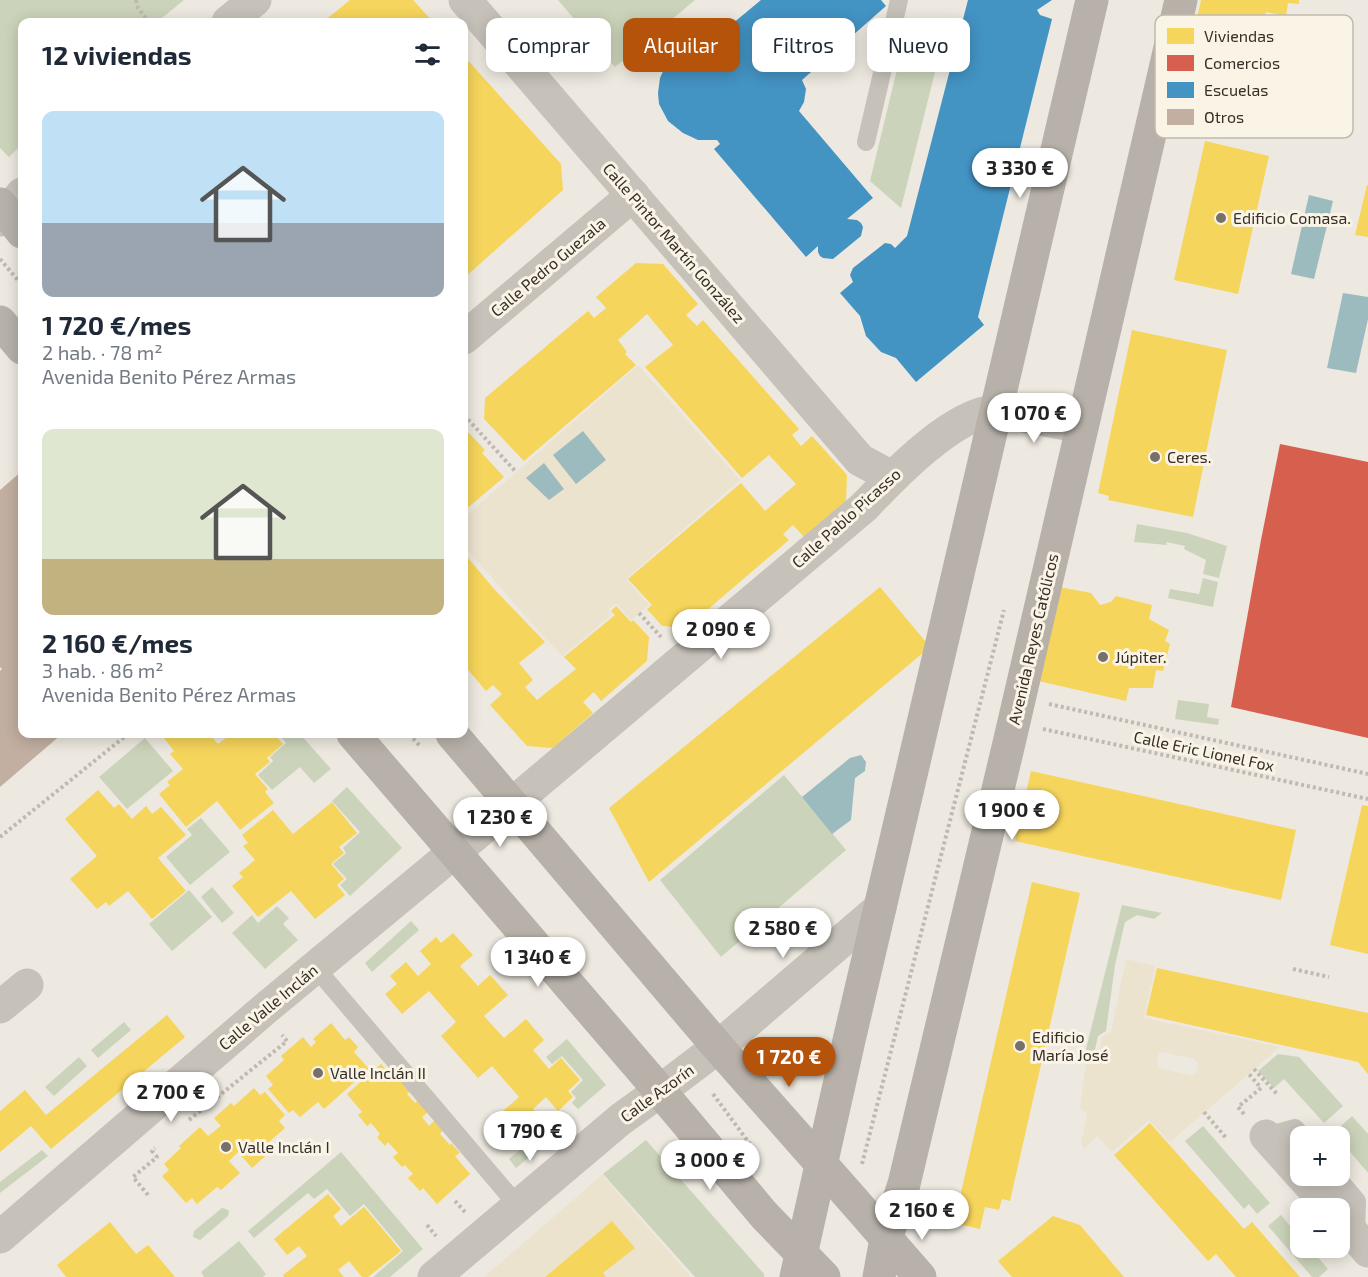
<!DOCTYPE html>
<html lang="es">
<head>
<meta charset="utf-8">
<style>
	body { margin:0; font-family:"Exo 2",sans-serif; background:#f6f6f7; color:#1f2937; height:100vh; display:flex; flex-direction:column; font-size:22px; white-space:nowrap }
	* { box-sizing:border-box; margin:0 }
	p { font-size:20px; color:#747a83 }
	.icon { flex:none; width:33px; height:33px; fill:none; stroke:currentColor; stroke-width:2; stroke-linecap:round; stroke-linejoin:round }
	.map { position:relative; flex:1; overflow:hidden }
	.panel { position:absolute; left:18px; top:18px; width:450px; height:720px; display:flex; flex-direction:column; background:#fff; border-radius:12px; box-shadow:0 3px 15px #0003 }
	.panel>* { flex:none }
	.hud { position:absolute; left:486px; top:18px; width:570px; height:54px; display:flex; gap:12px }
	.fabs { position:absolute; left:1290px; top:1126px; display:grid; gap:12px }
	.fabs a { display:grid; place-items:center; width:60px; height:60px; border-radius:12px; background:#fff; box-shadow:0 3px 15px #0003; font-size:30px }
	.price { position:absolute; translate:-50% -51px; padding:0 14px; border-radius:21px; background:#fff; color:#222; font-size:20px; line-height:39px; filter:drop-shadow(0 2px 3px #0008) }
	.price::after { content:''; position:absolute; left:50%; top:36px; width:18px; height:14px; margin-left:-9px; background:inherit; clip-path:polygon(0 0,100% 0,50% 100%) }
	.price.on { background:#b45309; color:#fff }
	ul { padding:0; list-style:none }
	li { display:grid; align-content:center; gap:12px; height:318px; padding:0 24px }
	li span { display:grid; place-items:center; height:186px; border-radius:12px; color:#555 }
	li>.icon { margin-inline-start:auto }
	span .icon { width:108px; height:108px; fill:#fffc; stroke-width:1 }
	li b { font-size:26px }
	h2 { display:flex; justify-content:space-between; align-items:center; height:72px; padding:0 24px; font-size:26px }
	.pill { padding:0 21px; border-radius:12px; background:#fff; box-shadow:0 3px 15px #0003; font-size:21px; line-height:54px }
	.pill.on { background:#b45309; color:#fff }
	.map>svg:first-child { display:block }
	.green { fill:#cbd4ba }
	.plaza { fill:#ece3cf; fill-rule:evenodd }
	.water { fill:#9bbbbf }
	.homes { fill:#f6d55c }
	.shops { fill:#d6604d }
	.schools { fill:#4393c3 }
	.building { fill:#c2afa1 }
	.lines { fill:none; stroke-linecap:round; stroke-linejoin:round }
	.path { stroke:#bfb9b1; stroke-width:4; stroke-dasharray:3 3; stroke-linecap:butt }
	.lane { stroke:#c6c1b9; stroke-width:18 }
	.street { stroke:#c6c1b9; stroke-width:33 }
	.secondary { stroke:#b7b1a9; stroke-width:33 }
	.poi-dot { fill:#776f68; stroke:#faf4e7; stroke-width:2 }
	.labels { text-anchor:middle; stroke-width:6; stroke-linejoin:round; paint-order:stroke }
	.poi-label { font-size:16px; fill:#372e27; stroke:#faf4e7; text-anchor:start }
	.street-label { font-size:16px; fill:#372e27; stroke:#faf4e7 }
	.key { fill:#faf4e7; stroke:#c0b9ad; stroke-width:1.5 }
	.key-label { font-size:16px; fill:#372e27 }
</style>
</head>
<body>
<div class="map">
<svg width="1368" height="1277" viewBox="0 0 1368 1277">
	<rect width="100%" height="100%" fill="#ede9e0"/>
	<g class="green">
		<path d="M0,0H184L157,22H22V144L9,157L0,148Z"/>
		<path d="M558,0H695L615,67Z"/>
		<path d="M908,24H947L901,208L870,181Z"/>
		<path d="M1137,524L1187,533L1227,546L1219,578L1203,574L1206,560L1184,549L1185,546L1166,542L1167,545L1134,542Z"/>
		<path d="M1203,578L1218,582L1213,607L1168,598L1170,589L1199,594Z"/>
		<path d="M1178,700L1209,704L1207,717L1219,719L1218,725L1175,719Z"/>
		<path d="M279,734H300L331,769L314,783L300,767L272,790L258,775L273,761L270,757L286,743Z"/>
		<path d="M145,738L173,771L127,809L99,777Z"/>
		<path d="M784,775L846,850L721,957L660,880Z"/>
		<path d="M347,787L402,848L350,896L340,885L347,879L333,864L346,853L343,848L360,832L332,801Z"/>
		<path d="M201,818L230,852L190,885L166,857L192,835L187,829Z"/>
		<path d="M212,887L234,913L222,923L201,897Z"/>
		<path d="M189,890L212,917L172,951L149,924Z"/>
		<path d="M1122,905L1162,913L1154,919L1137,915L1125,922L1115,965L1106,1031L1098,1036L1094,1054L1089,1058L1084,1057Z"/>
		<path d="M277,906L289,918L283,924L298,940L265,969L232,933L252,915L258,923Z"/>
		<path d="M411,921L419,930L372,972L365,963Z"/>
		<path d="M124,1022L131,1030L98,1058L91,1050Z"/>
		<path d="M567,1039L606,1085L578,1109L572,1103L576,1098L571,1092L583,1080L562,1056L552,1064L546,1057Z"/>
		<path d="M1278,1054L1299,1057L1343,1106L1324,1123L1284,1079L1274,1088L1258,1071Z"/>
		<path d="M79,1057L87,1066L54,1096L45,1087Z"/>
		<path d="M1352,1116L1368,1134V1173L1340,1140V1137H1336L1333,1133Z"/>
		<path d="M558,1118L566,1127L516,1168L509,1159Z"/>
		<path d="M1203,1126L1270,1203L1257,1214L1249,1204L1244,1209L1185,1141Z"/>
		<path d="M646,1140L764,1274V1277H695L603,1174Z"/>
		<path d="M42,1150L48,1156L0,1193V1182Z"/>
		<path d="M341,1152L423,1249L390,1277H373L403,1251L364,1204L350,1216L327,1189L314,1199L308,1193L254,1238L248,1231Z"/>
		<path d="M222,1208L226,1209L229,1211L228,1216L200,1240L193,1237L194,1231Z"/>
		<path d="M1281,1215L1300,1238V1248H1310L1328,1269L1319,1277H1312L1268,1226Z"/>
		<path d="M239,1241L266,1274L263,1277H204L201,1272Z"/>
	</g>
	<g class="plaza">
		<path d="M638,365L740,480L626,579L649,605L631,620L616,603L608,610L612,614L563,656L544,637L464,546V518Z"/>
		<path d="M1126,959L1155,966L1144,1018L1280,1047L1170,1142L1149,1120L1112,1152L1097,1136L1084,1149L1081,1143L1087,1115L1080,1108L1086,1060H1091L1099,1055L1102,1037L1111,1032ZM1163,1052L1194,1059L1198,1063L1196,1073L1192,1076L1160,1068L1157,1064L1158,1054Z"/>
		<path d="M602,1175L691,1277H606L603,1273L634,1248L612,1221L545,1277H484Z"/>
	</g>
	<g class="water">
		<path d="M1309,195L1333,201L1314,279L1291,274Z"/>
		<path d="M1343,293L1368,297V319L1356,373L1327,368Z"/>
		<path d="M583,431L606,460L576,484L553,455Z"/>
		<path d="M544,463L564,489L549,500L526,478Z"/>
		<path d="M861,755L866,762L865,771L855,778L851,820L832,834L802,797L850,758Z"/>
	</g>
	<g class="homes">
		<path d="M350,0H413L433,22H323Z"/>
		<path d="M1201,0H1299V4L1288,3L1286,16L1266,12L1260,43L1288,50L1282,85L1269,82L1270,79L1238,73L1237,76L1217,72L1218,68L1200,63L1208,24L1196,22Z"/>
		<path d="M464,56L561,164L563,190L464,278V182L465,181L464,180Z"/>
		<path d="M1205,141L1269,156L1238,294L1174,280Z"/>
		<path d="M1367,185H1368V237L1355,235Z"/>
		<path d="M636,263L663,264L698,304L686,315L697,326L703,320L799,429L792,435L801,446L812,436L847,475L846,501L804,537L793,525L783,534L789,540L686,628L662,626L647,609L652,605L628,579L741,483L765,511L796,484L769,455L742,478L645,367L673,345L647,314L618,340L627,352L625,354L636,365L524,461L484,419L485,398L588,311L594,318L606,308L596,297Z"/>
		<path d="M1132,330L1227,350L1193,517L1108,500L1109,496L1098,493Z"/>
		<path d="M464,433H469L485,450L482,453L504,477L464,511Z"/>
		<path d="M464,553L494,589L545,642L519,663L533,680L525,687L537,700L576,669L564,657L615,615L611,611L616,606L631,622L633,620L649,637L647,661L601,701L594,692L583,702L593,713L553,748L527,746L490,705L502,694L493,685L486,691L464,665Z"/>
		<path d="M1054,586L1091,593L1100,605L1111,602L1116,596L1152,605L1149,619L1169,630L1165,641L1170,644L1163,671L1156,670L1153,688H1129L1126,701L1034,680Z"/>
		<path d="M880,587L930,647L649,882L609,808Z"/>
		<path d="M170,734H209L218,744L231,734H274L283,744L267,758L270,762L255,774L268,789L265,792L274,803L240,830L217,801L186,827L159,794L170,785L167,782L183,769L170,754L174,751L164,738Z"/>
		<path d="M1031,771L1296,830L1281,900L1015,841Z"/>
		<path d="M98,790L114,808L119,804L132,819L146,806L152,814L161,807L186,835L158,858L186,891L152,919L128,891L109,906L106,902L97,909L70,879L97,856L65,819Z"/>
		<path d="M332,802L357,833L339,847L344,853L331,864L344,879L337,885L345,895L315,919L291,891L258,917L232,886L243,877L239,873L255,860L243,846L248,843L242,835L273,810L293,834Z"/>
		<path d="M1362,805L1368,806V954L1330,945Z"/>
		<path d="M1032,882L1080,893L1010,1201L1002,1199L999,1210L985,1207L980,1229L954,1223Z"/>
		<path d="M453,933L473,955L460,966L478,986L490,975L508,995L484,1016L504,1038L526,1019L544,1040L533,1050L549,1069L561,1058L580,1080L568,1091L573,1097L558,1111L546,1097L533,1109L544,1122L528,1135L524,1129L512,1139L494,1119L519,1097L492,1066L478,1078L441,1036L456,1022L429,991L402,1014L385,994L397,984L390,976L406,962L418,976L431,964L420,951L436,937L441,943Z"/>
		<path d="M1157,968L1368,1013V1074L1358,1062L1146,1015Z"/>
		<path d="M167,1015L185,1037L51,1149L31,1126L0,1152V1111L25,1090L46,1115Z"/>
		<path d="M331,1023L345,1040L349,1037L358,1047L354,1052L369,1069L324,1109L318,1102L300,1117L293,1110L289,1113L268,1089L273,1085L266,1076L284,1060L281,1056L303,1037L311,1047L316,1042L313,1039Z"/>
		<path d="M381,1064L396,1080L400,1076L412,1090L407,1094L415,1103L418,1100L428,1112L422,1117L429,1126L435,1120L443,1130L440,1134L450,1145L451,1143L460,1153L455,1156L470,1174L437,1204L423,1188L420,1191L408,1178L413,1174L405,1165L402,1167L393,1157L398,1153L388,1142L385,1146L377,1137L380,1134L371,1123L367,1126L358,1115L362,1112L347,1094Z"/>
		<path d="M254,1088L260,1095L265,1092L285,1115L279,1121L285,1128L268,1143L273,1149L252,1168L238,1152L229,1161L240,1173L221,1190L217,1187L197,1204L192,1198L186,1203L162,1176L169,1170L164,1164L181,1148L179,1146L200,1127L208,1136L221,1126L214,1118L231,1103L234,1106Z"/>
		<path d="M1150,1123L1244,1229L1252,1222L1300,1277H1236L1216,1254L1208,1261L1114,1155Z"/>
		<path d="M328,1194L341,1209L333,1216L341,1226L364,1207L401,1251L368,1277H362L349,1261L338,1270L344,1277H284L283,1275L307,1256L299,1246L287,1255L274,1239Z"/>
		<path d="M1053,1216L1080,1225L1124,1277H1012L998,1261Z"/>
		<path d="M612,1221L635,1248L603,1273L606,1277H545Z"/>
		<path d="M110,1222L136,1254L148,1245L175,1277H66L57,1265Z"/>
	</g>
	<path class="shops" d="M1280,444L1368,462V738L1231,707L1261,540Z"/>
	<g class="schools">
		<path d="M761,0H881L886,6L802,80L806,89L804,102L799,111L873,198L847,219L857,220L861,223L863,227L861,236L833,259L823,258L820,256L818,252V246L806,257L714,149L720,144L717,140H698L683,133L668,121L659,104L658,93L660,78L669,58L692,42L715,37L726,40L731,35L726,29Z"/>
		<path d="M968,0H1052L1037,10L1040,15L1052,19L978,317L984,325L916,382L896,358L881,352L866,336L860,316L840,293L853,282L850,275L853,268L885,243L891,244L895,248L907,236Z"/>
	</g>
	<path class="building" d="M22,471V734H62L0,787V671L2,669L0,667V490Z"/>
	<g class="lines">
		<g class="path">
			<path d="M136,0L138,8L149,22"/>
			<path d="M0,259L22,285"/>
			<path d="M464,415L516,472"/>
			<path d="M639,613L661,637"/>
			<path d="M1049,704L1368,774"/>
			<path d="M1043,729L1368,799"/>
			<path d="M409,734L421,747"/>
			<path d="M0,837L128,734"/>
			<path d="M1293,969L1329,977"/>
			<path d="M1254,1069L1277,1094"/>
			<path d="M713,1094L750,1144"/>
			<path d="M1204,1112L1227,1139"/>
			<path d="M1244,1114L1238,1107L1261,1088L1249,1074"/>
			<path d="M189,1120L287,1041L282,1035"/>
			<path d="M862,1164L1004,610"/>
			<path d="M148,1195L133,1177L157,1157L152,1151L155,1148"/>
			<path d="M455,1201L465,1212"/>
			<path d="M427,1225L436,1236"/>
		</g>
		<g class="lane">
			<path d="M866,142L899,0"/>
			<path d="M315,967L518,1206"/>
			<path d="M1266,1136L1295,1128L1303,1137"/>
			<path d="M1336,1176L1357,1201L1356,1235"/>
		</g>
		<g class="street">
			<path d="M465,0L860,460L892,477"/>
			<path d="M228,22L255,0"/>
			<path d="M0,220L22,194"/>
			<path d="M464,338L633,195"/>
			<path d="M0,1007L27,985"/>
			<path d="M1266,1136L1300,1174"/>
			<path d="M1302,1176L1331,1209"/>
			<path d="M1340,1218L1368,1251"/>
			<path d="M0,1237L266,1008L487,825L864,507C893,476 953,413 996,411C1003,410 1012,413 1019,415C1040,419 1061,423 1082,427"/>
			<path d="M434,1277L621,1119L660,1091L718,1047L880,908"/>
		</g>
		<g class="secondary">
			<path d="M0,204L22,232"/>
			<path d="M0,322L22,348"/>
			<path d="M353,734L660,1091L764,1215L824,1277"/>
			<path d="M452,734L718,1047L853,1200L920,1277"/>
			<path d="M796,1277L850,1036L1092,0"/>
			<path d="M879,1277L886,1239L904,1184L1010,739L1181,0"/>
		</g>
	</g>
	<g class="poi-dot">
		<circle cx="1221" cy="218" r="6"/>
		<circle cx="1155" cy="457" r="6"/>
		<circle cx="1103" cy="657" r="6"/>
		<circle cx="1020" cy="1046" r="6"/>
		<circle cx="318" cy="1073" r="6"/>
		<circle cx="226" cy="1147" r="6"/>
	</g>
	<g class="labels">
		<g class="poi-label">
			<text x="1233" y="224">Edificio Comasa.</text>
			<text x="1167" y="463">Ceres.</text>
			<text x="1115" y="663">Júpiter.</text>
			<text x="1032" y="1043">Edificio<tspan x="1032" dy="18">María José</tspan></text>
			<text x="330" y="1079">Valle Inclán II</text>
			<text x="238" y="1153">Valle Inclán I</text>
		</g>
		<g class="street-label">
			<text transform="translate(674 243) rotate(49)" y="6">Calle Pintor Martín González</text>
			<text transform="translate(548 267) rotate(-40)" y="6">Calle Pedro Guezala</text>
			<text transform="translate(846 518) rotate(-42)" y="6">Calle Pablo Picasso</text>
			<text transform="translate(1033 639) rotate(-77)" y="6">Avenida Reyes Católicos</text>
			<text transform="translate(1204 751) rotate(12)" y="6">Calle Eric Lionel Fox</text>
			<text transform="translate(268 1007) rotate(-40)" y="6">Calle Valle Inclán</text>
			<text transform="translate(657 1093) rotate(-36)" y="6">Calle Azorín</text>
		</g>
	</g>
	<rect x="1155" y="15" width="198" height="123" rx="9" class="key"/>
	<rect x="1167" y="28" width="27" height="16" fill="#f6d55c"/>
	<rect x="1167" y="55" width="27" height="16" fill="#d6604d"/>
	<rect x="1167" y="82" width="27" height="16" fill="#4393c3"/>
	<rect x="1167" y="109" width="27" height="16" fill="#c2afa1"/>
	<g class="key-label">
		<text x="1204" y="42">Viviendas</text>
		<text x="1204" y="69">Comercios</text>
		<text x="1204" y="96">Escuelas</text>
		<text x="1204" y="123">Otros</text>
	</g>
</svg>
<div class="fabs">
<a>+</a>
<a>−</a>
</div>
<b class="price" style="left:1020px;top:199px">3 330 €</b>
<b class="price" style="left:1034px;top:444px">1 070 €</b>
<b class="price" style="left:721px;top:660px">2 090 €</b>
<b class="price" style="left:1012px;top:841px">1 900 €</b>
<b class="price" style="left:500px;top:848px">1 230 €</b>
<b class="price" style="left:783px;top:959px">2 580 €</b>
<b class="price" style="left:538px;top:988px">1 340 €</b>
<b class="price on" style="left:789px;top:1088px">1 720 €</b>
<b class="price" style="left:171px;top:1123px">2 700 €</b>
<b class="price" style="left:530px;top:1162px">1 790 €</b>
<b class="price" style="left:710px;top:1191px">3 000 €</b>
<b class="price" style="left:922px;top:1241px">2 160 €</b>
<div class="hud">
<a class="pill">Comprar</a>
<a class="pill on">Alquilar</a>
<a class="pill">Filtros</a>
<a class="pill">Nuevo</a>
</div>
<section class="panel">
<h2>12 viviendas<svg class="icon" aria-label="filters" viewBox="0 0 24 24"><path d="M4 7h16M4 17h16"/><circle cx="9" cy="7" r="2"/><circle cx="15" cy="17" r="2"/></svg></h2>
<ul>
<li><span style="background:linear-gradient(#bfe0f5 60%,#9aa5b1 0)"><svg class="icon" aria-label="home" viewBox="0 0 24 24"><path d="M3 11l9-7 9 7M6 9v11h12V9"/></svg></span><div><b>1 720 €/mes</b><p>2 hab. · 78 m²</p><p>Avenida Benito Pérez Armas</p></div></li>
<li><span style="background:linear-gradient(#dfe7d0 70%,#c2b280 0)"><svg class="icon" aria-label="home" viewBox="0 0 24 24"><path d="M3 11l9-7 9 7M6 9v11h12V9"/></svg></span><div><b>2 160 €/mes</b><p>3 hab. · 86 m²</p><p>Avenida Benito Pérez Armas</p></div></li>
</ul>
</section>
</div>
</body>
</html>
